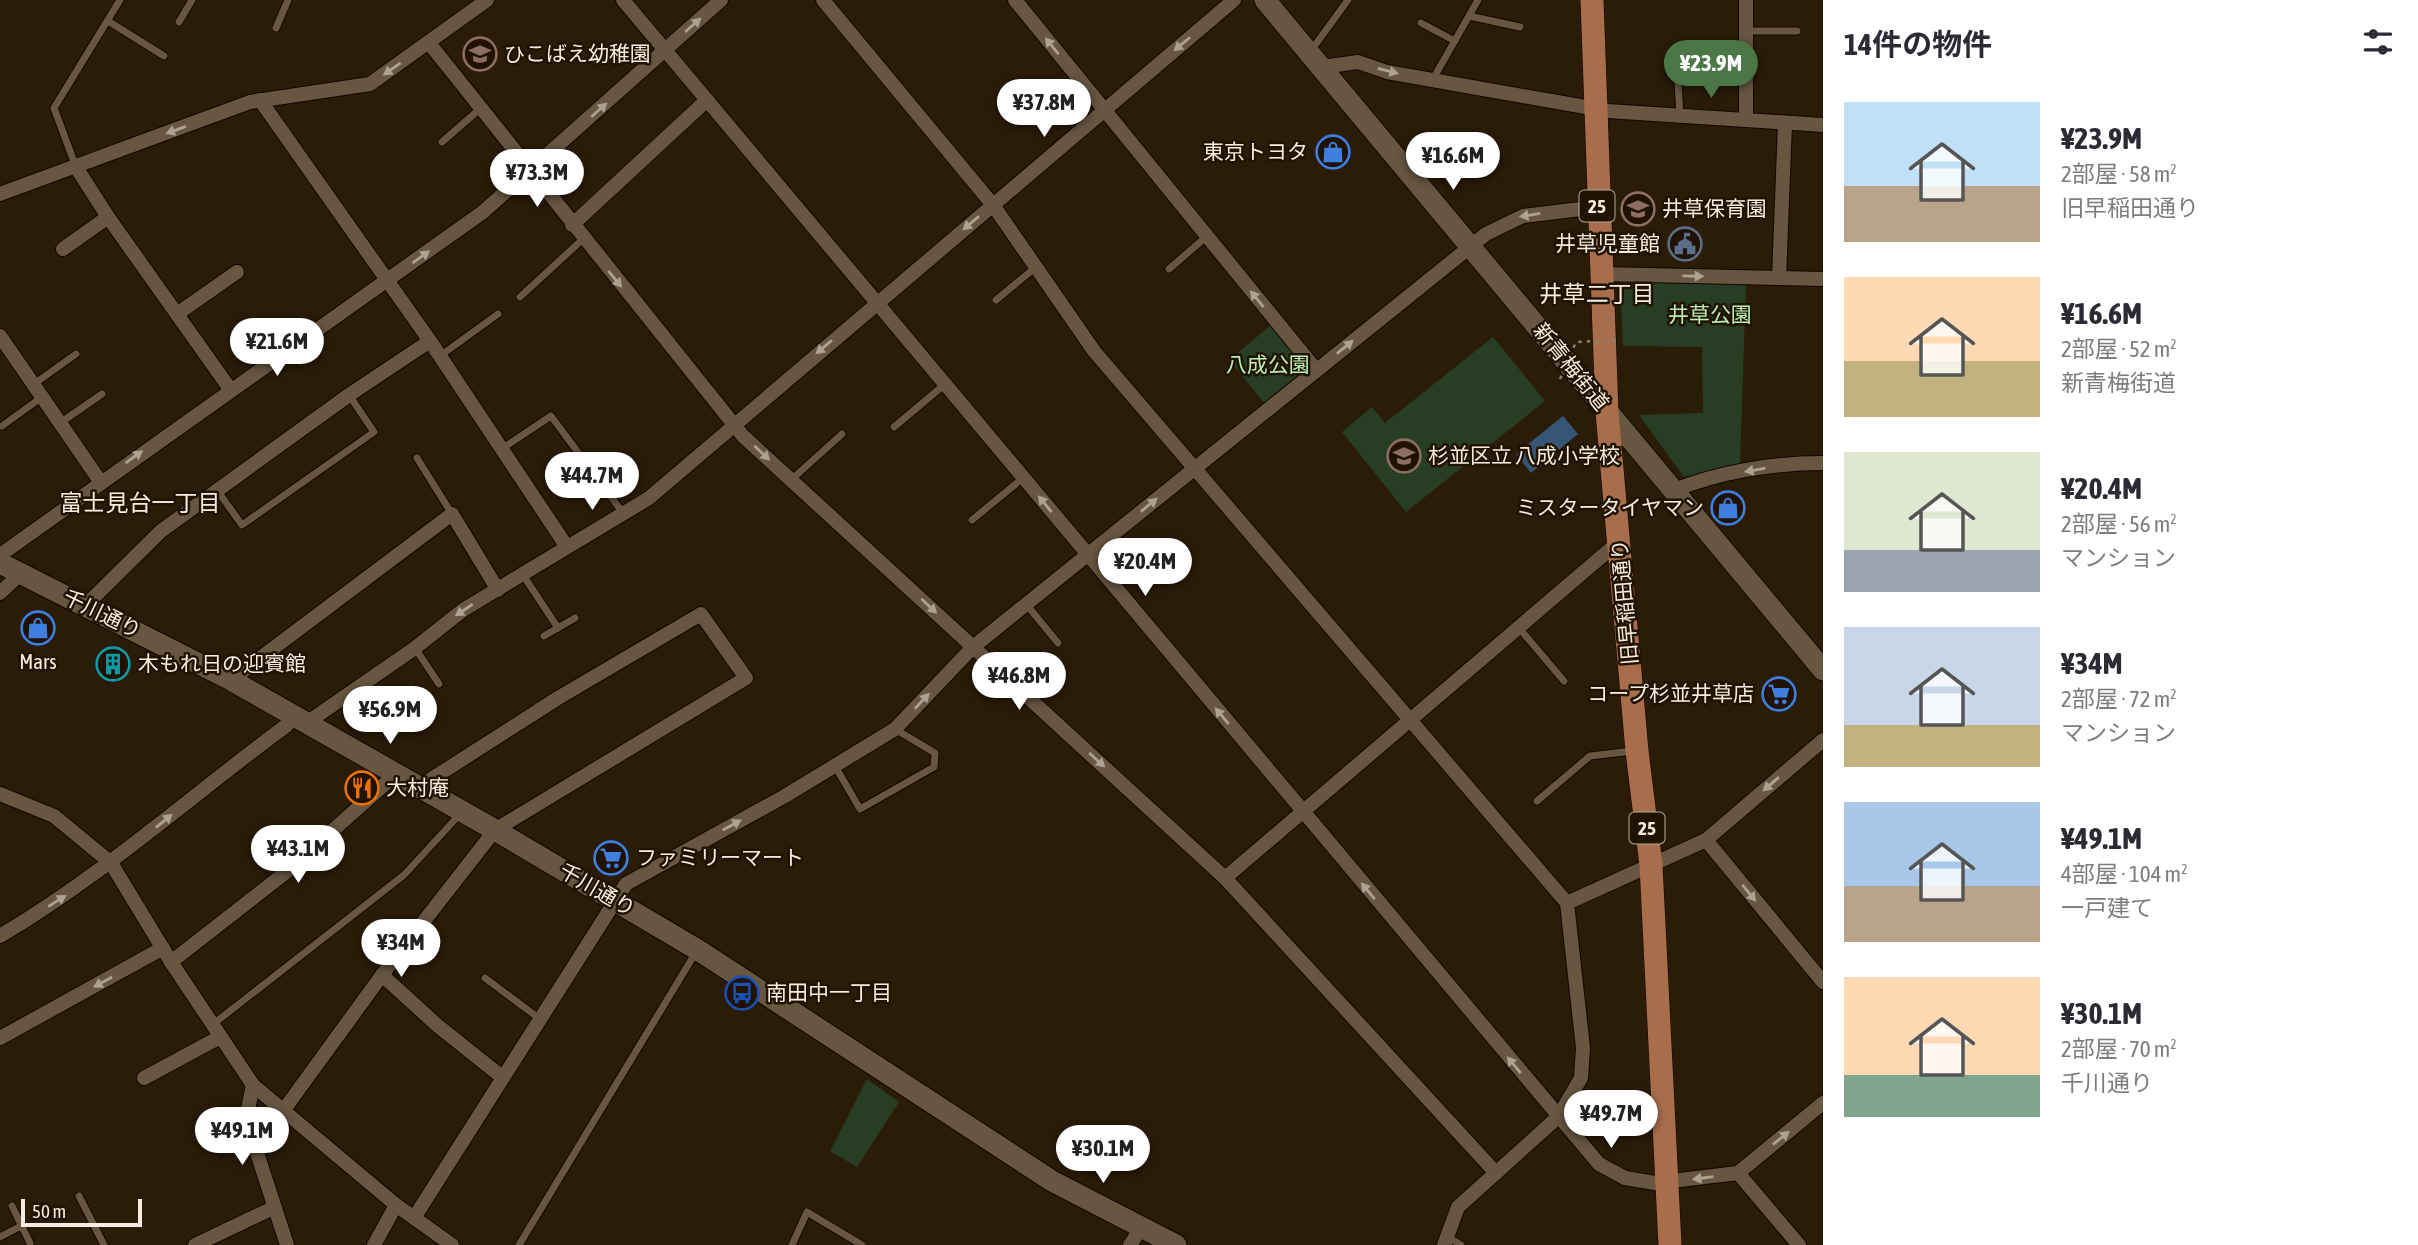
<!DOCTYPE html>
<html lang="ja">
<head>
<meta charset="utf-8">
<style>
	body { margin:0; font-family:"Asap Condensed","Noto Sans JP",sans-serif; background:#f2f2f3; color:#2b2b33; height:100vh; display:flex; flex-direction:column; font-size:26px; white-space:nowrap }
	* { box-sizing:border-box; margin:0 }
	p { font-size:23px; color:#7c7c81 }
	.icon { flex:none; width:38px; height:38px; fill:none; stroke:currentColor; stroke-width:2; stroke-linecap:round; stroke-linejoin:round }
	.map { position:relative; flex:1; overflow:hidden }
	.details { display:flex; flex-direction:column; background:#fff; width:595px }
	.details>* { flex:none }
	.scale { position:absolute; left:21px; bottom:18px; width:121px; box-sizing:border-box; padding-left:7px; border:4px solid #f6ede0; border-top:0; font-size:19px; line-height:24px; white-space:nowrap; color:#f6ede0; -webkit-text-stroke:5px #201301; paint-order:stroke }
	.price { position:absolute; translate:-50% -60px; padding:0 16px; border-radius:24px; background:#fff; color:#222; font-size:23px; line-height:46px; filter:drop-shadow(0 2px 4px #0008) }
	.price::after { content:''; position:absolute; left:50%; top:42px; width:21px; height:16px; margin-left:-10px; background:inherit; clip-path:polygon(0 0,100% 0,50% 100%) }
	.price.active { background:#4b7646; color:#fff }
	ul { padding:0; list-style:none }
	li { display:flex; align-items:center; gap:21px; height:175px; padding:0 21px }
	li span { display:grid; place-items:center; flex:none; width:196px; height:140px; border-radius:0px; color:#555 }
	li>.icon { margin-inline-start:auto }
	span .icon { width:84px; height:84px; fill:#fffc; stroke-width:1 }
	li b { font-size:30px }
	h2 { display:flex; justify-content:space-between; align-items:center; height:84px; padding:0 21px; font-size:30px }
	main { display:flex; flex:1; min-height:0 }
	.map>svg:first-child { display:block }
	.green { fill:#273e24 }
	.water { fill:#375577 }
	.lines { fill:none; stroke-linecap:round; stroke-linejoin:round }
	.lane-casing { stroke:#120600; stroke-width:9 }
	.street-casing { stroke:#120600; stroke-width:16 }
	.secondary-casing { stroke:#120600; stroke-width:23 }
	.primary-casing { stroke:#120600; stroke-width:24 }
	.lane { stroke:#675741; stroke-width:7 }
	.street { stroke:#675741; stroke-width:14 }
	.secondary { stroke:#675741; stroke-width:21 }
	.primary { stroke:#a86e4b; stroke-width:23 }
	.path-bridge { stroke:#8c8170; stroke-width:2.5; stroke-dasharray:3.5 5; stroke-linecap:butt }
	.oneway { fill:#aea290 }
	.labels { text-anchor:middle; stroke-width:5; stroke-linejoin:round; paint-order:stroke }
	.shield { fill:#201301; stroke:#b6ac9d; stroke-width:2 }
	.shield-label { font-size:19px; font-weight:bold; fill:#f6ede0 }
	.poi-label { font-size:21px; fill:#f6ede0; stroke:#201301; text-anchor:start }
	.park-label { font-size:21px; fill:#bbefb2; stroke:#201301 }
	.street-label { font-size:21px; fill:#f6ede0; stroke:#201301 }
	.neighbourhood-label { font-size:23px; fill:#f6ede0; stroke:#201301 }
</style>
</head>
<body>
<main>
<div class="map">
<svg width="1823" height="1245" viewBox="0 0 1823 1245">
	<rect width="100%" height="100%" fill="#2a1c07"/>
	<g class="green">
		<path d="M1620,281L1746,283L1740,465L1684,477L1639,415L1703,413L1702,347L1623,346Z"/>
		<path d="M1271,325L1308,370L1266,405L1229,360Z"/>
		<path d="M1493,337L1545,401L1406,512L1342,432L1372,407L1385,423Z"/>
		<path d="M867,1079L899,1102L857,1167L830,1151Z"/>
	</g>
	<path class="water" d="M1563,416L1578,434L1531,473L1516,454Z"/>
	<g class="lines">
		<defs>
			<g id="lane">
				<path d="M1469,16L1520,27"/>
				<path d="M108,21L164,56"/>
				<path d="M179,22L192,0"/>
				<path d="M1421,23L1455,41"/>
				<path d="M276,28L288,0"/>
				<path d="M1746,31H1797"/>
				<path d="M1676,51L1680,115"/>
				<path d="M1310,52L1348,0"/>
				<path d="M1433,79L1478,0"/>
				<path d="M442,142L481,108"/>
				<path d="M76,167L54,108L120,0"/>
				<path d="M1169,269L1206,237"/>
				<path d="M520,297L583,239"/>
				<path d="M996,300L1036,267"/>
				<path d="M440,356L498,314"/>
				<path d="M34,384L76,354"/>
				<path d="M60,423L102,394"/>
				<path d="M2,426L42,397"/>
				<path d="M894,427L944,385"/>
				<path d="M503,448L551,416L623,513"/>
				<path d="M417,458L452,514"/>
				<path d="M791,480L842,434"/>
				<path d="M217,490L242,525L374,432L349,395"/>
				<path d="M972,520L1023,478"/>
				<path d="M523,575L558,628"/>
				<path d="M1026,604L1058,643"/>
				<path d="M1519,628L1564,681"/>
				<path d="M544,636L575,618"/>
				<path d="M415,648L439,684"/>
				<path d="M835,766L860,809L934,767L935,753L895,729"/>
				<path d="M1537,801L1590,756L1633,751"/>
				<path d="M485,978L540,1019"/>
				<path d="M212,1025L404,875L461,813"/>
				<path d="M79,1196L104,1245"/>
				<path d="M12,1206L30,1243"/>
				<path d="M0,1237L21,1226"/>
				<path d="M1448,1237L1461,1245"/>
				<path d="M519,1245L696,952"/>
				<path d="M792,1245L807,1212L862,1245"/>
			</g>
			<g id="street">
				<path d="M623,0L1599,1164L1625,1178L1655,1183L1738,1173L1823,1103"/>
				<path d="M823,0L993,205L1094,351L1567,903L1583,1048L1581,1078L1558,1117L1458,1207L1444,1245"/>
				<path d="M1015,0L1316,370"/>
				<path d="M1746,0V120"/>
				<path d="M429,43L743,436L1225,878L1496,1173"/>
				<path d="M1322,67L1358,62L1387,72L1608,111L1823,125"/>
				<path d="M260,100L430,341L567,547"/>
				<path d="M76,167L108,217L230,389"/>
				<path d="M0,194L250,102L370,84L487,0"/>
				<path d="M572,225L707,100"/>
				<path d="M63,249L108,217"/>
				<path d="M1601,274L1823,279"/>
				<path d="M1779,278L1785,123"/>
				<path d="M177,314L237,272"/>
				<path d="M0,336L100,481"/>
				<path d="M1672,491C1718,472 1773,463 1823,463"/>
				<path d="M0,555L483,212L721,0"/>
				<path d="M0,593L19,575"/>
				<path d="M86,605L161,531L349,395L430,341"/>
				<path d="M231,680L452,514L498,590"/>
				<path d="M308,722L415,648L463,610L649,498L1234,0"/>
				<path d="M0,794L54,816L111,863L171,962L253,1085L396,1205L452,1245"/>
				<path d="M1706,840L1823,982"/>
				<path d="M1225,878L1621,540"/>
				<path d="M1567,903L1706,840L1823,740"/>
				<path d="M0,936C103,875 191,796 287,725L295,715"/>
				<path d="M171,962L285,873L396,774"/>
				<path d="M382,975L438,1026L502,1077"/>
				<path d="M0,1038L163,948"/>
				<path d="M144,1078L220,1037"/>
				<path d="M253,1085L246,1119L287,1245"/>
				<path d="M283,1111L382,975L495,830L746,678L701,614L558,698L419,787"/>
				<path d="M1738,1173L1799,1245"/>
				<path d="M414,1218L626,884L785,796L895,729L973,647L1486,234L1523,216L1597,207"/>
				<path d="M195,1245L273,1208"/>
				<path d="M374,1245L396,1205"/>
				<path d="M1130,1245L1141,1228"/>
			</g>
			<g id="secondary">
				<path d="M1265,0L1823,670"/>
				<path d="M0,563L231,680L495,830L698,950L1052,1181L1176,1245"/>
			</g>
			<path id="primary" d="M1592,0L1607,412L1637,751L1651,865L1670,1245"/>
		</defs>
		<use href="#lane" class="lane-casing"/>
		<use href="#street" class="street-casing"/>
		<use href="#secondary" class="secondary-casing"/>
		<use href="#primary" class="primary-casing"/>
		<use href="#lane" class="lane"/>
		<use href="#street" class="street"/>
		<use href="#secondary" class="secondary"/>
		<use href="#primary" class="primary"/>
		<path class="path-bridge" d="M1560,379L1576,342L1616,340"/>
	</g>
	<defs><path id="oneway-solid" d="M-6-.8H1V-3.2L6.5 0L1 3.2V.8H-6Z" transform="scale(1.75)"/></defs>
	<g class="oneway">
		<use href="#oneway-solid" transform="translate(693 25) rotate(-42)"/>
		<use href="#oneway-solid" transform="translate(1182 44) rotate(140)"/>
		<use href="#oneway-solid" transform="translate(1052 46) rotate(-129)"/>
		<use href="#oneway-solid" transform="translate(392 69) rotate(145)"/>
		<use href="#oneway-solid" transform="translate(1388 71) rotate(14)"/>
		<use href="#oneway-solid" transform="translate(599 110) rotate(-42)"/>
		<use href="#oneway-solid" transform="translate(176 130) rotate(160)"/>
		<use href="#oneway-solid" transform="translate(1530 215) rotate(171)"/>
		<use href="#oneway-solid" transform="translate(971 223) rotate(140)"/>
		<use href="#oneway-solid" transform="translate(421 257) rotate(-36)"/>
		<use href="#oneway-solid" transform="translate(1693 276) rotate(1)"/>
		<use href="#oneway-solid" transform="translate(615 279) rotate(51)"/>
		<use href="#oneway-solid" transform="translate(1257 299) rotate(-129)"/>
		<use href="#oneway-solid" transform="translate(824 347) rotate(140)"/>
		<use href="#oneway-solid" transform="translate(1345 347) rotate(-39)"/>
		<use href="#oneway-solid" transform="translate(762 453) rotate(43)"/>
		<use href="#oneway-solid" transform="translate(134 457) rotate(-36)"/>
		<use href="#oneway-solid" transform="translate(1755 470) rotate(170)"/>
		<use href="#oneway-solid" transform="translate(1045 504) rotate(-129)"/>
		<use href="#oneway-solid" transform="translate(1149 505) rotate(-39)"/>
		<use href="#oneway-solid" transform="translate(929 606) rotate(43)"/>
		<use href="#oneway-solid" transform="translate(464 610) rotate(146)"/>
		<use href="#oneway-solid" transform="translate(922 701) rotate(-47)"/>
		<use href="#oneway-solid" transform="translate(1222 716) rotate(-130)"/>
		<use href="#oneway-solid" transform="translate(1097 760) rotate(42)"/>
		<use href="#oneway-solid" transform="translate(1771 784) rotate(139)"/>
		<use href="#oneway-solid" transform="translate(164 821) rotate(-39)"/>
		<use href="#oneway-solid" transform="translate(732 825) rotate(-29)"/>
		<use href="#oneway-solid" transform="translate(1368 891) rotate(-130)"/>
		<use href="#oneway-solid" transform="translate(1749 893) rotate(51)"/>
		<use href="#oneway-solid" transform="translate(57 901) rotate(-32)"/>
		<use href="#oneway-solid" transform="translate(103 982) rotate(151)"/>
		<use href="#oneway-solid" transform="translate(1514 1065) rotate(-130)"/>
		<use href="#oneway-solid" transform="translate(1781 1138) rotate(-39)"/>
		<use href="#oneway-solid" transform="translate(1703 1178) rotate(172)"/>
	</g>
	<defs>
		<symbol id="school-ring" viewBox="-11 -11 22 22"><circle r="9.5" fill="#201301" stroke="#8d6e63" stroke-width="1.5"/><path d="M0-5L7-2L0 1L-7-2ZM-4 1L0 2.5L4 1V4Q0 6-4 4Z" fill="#8d6e63"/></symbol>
		<symbol id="shop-ring" viewBox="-11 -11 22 22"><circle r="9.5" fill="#201301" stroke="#3f7fe0" stroke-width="1.5"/><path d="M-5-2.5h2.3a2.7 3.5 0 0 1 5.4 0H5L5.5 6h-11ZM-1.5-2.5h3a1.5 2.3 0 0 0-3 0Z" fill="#3f7fe0"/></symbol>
		<symbol id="civic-ring" viewBox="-11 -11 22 22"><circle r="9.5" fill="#201301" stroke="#5c6f8a" stroke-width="1.5"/><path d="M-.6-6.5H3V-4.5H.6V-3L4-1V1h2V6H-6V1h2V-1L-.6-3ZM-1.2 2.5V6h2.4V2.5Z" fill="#5c6f8a"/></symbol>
		<symbol id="building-ring" viewBox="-11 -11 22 22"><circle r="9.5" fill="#201301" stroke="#0f9aa8" stroke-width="1.5"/><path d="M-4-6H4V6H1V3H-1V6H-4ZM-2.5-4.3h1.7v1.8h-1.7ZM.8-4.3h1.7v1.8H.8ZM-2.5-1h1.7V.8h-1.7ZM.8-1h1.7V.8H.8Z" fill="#0f9aa8"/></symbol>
		<symbol id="supermarket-ring" viewBox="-11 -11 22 22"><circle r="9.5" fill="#201301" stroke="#3f7fe0" stroke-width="1.5"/><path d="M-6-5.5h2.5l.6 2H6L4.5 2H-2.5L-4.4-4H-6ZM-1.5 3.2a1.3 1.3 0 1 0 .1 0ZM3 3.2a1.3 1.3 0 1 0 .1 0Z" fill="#3f7fe0"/></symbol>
		<symbol id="restaurant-ring" viewBox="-11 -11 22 22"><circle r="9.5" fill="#201301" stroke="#e8710a" stroke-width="1.5"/><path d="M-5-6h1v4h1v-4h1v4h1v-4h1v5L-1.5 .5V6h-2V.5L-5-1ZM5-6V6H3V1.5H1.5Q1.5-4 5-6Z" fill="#e8710a"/></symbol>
		<symbol id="bus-ring" viewBox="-11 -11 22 22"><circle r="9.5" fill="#201301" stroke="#1a4fb4" stroke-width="1.5"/><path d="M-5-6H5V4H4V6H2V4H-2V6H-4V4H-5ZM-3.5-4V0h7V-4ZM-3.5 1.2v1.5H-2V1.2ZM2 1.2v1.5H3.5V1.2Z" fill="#1a4fb4"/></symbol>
	</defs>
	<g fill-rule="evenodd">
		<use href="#school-ring" x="461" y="35" width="38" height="38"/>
		<use href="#shop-ring" x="1314" y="133" width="38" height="38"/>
		<use href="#school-ring" x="1619" y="190" width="38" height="38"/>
		<use href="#civic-ring" x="1666" y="225" width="38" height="38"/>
		<use href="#school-ring" x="1385" y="437" width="38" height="38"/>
		<use href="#shop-ring" x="1709" y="489" width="38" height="38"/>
		<use href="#shop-ring" x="19" y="609" width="38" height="38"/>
		<use href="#building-ring" x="94" y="645" width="38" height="38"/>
		<use href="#supermarket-ring" x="1760" y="675" width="38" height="38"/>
		<use href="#restaurant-ring" x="343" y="769" width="38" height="38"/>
		<use href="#supermarket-ring" x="592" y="839" width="38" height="38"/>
		<use href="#bus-ring" x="723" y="974" width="38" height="38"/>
	</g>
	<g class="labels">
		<g class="shield">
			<rect x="1579.5" y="190.5" width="35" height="31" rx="5"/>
			<rect x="1629.5" y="812.5" width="35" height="31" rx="5"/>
		</g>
		<g class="shield-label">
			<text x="1597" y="213">25</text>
			<text x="1647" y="835">25</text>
		</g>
		<g class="poi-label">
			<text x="504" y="61">ひこばえ幼稚園</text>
			<text x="1308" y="159" text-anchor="end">東京トヨタ</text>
			<text x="1662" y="216">井草保育園</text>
			<text x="1660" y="251" text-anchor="end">井草児童館</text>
			<text x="1428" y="463">杉並区立 八成小学校</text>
			<text x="1704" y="515" text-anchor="end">ミスタータイヤマン</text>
			<text x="38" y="669" text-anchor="middle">Mars</text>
			<text x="138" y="671">木もれ日の迎賓館</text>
			<text x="1754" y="701" text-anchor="end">コープ杉並井草店</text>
			<text x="386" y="795">大村庵</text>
			<text x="636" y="865">ファミリーマート</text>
			<text x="766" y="1000">南田中一丁目</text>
		</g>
		<g class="park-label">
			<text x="1710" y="322">井草公園</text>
			<text x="1268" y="372">八成公園</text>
		</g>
		<g class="street-label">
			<text transform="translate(1571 367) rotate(51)" y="7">新青梅街道</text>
			<text transform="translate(1625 602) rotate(-95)" y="7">旧早稲田通り</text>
			<text transform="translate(102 614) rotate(26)" y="7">千川通り</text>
			<text transform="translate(597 890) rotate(30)" y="7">千川通り</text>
		</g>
		<g class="neighbourhood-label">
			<text x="1597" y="302">井草二丁目</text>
			<text x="140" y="511">富士見台一丁目</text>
		</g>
	</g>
</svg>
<div class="scale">50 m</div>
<b class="price active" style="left:1711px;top:100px">¥23.9M</b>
<b class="price" style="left:1044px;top:139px">¥37.8M</b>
<b class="price" style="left:1453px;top:192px">¥16.6M</b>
<b class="price" style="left:537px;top:209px">¥73.3M</b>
<b class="price" style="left:277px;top:378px">¥21.6M</b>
<b class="price" style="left:592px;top:512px">¥44.7M</b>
<b class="price" style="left:1145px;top:598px">¥20.4M</b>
<b class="price" style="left:1019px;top:712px">¥46.8M</b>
<b class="price" style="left:390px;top:746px">¥56.9M</b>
<b class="price" style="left:298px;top:885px">¥43.1M</b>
<b class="price" style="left:401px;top:979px">¥34M</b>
<b class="price" style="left:1611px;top:1150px">¥49.7M</b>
<b class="price" style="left:242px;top:1167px">¥49.1M</b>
<b class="price" style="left:1103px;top:1185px">¥30.1M</b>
</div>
<section class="details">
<h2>14件の物件<svg class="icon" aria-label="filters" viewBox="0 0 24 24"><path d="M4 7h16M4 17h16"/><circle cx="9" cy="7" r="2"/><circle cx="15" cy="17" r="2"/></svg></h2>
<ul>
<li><span style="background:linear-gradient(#bfe0f5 60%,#b9a48a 0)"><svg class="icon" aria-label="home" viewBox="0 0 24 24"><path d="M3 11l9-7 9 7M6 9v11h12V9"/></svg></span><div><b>¥23.9M</b><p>2部屋 · 58 m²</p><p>旧早稲田通り</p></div></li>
<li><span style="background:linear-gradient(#ffd9b3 60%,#c2b280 0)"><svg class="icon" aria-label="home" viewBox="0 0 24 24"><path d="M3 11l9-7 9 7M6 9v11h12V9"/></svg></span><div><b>¥16.6M</b><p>2部屋 · 52 m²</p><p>新青梅街道</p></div></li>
<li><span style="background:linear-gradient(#dfe7d0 70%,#9aa5b1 0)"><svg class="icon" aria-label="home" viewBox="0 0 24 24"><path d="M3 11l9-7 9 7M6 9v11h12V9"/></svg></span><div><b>¥20.4M</b><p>2部屋 · 56 m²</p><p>マンション</p></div></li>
<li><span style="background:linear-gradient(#c9d6e8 70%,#c2b280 0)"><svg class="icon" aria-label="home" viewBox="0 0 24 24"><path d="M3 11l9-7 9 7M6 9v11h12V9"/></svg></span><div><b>¥34M</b><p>2部屋 · 72 m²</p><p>マンション</p></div></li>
<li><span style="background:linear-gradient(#a9c7e8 60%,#b9a48a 0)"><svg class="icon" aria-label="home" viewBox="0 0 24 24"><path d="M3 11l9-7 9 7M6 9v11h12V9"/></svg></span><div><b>¥49.1M</b><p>4部屋 · 104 m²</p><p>一戸建て</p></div></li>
<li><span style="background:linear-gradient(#ffd9b3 70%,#7fa58c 0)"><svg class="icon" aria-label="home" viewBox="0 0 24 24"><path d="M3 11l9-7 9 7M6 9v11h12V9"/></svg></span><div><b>¥30.1M</b><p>2部屋 · 70 m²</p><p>千川通り</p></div></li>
</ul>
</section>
</main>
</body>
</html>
